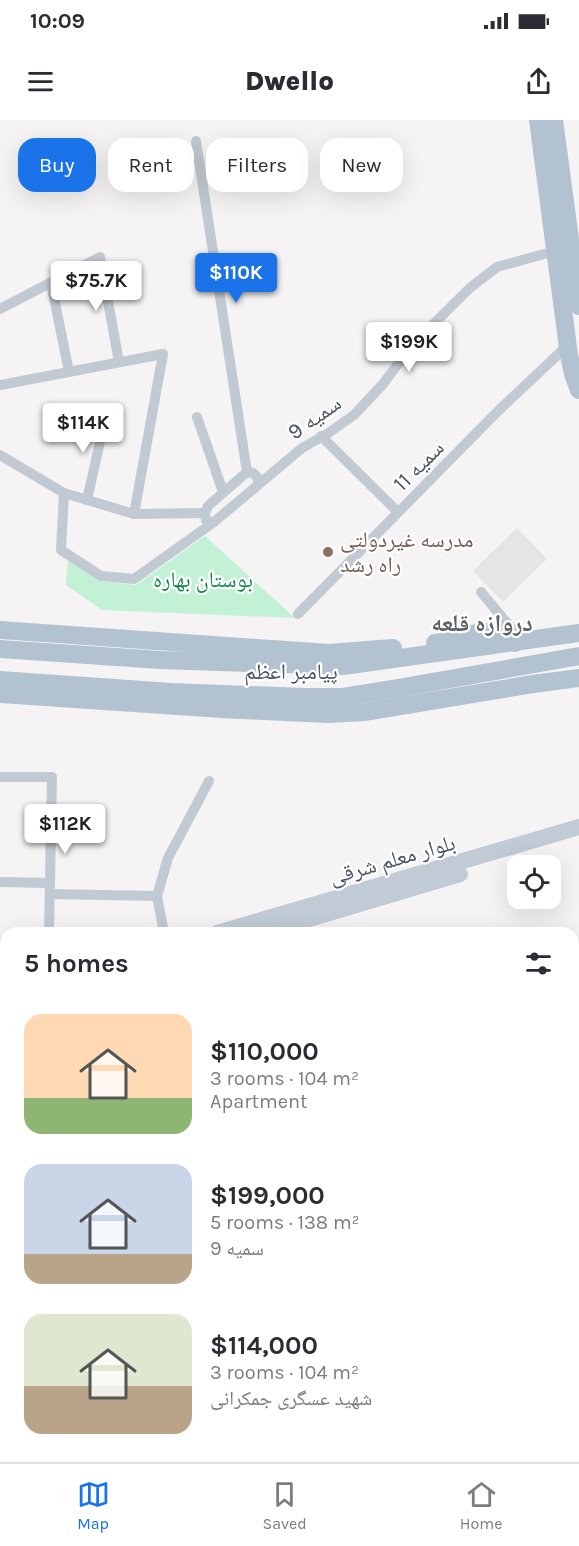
<!DOCTYPE html>
<html lang="en">
<head>
<meta charset="utf-8">
<style>
	body { margin:0; font-family:Karla,"Noto Naskh Arabic",sans-serif; background:#f2f2f3; color:#2b2b33; height:100vh; display:flex; flex-direction:column; font-size:22px; white-space:nowrap }
	* { box-sizing:border-box; margin:0 }
	p { font-size:20px; color:#7c7c81 }
	.icon { flex:none; width:33px; height:33px; fill:none; stroke:currentColor; stroke-width:2; stroke-linecap:round; stroke-linejoin:round }
	.map { position:relative; flex:1; overflow:hidden }
	.details { position:absolute; left:0px; top:807px; width:579px; height:536px; display:flex; flex-direction:column; background:#fff; border-radius:18px 18px 0 0; box-shadow:0 6px 24px #0002 }
	.details>* { flex:none }
	.top-card { position:absolute; left:18px; top:18px; width:543px; height:54px; display:flex; gap:12px }
	.buttons { position:absolute; left:507px; top:735px; display:grid; gap:12px }
	.buttons a { display:grid; place-items:center; width:54px; height:54px; border-radius:12px; background:#fff; box-shadow:0 6px 24px #0002; font-size:30px }
	.price { position:absolute; translate:-50% -51px; padding:0 14px; border-radius:6px; background:#fff; color:#222; font-size:20px; line-height:39px; filter:drop-shadow(0 2px 3px #0008) }
	.price::after { content:''; position:absolute; left:50%; top:36px; width:18px; height:14px; margin-left:-9px; background:inherit; clip-path:polygon(0 0,100% 0,50% 100%) }
	.price.current { background:#1a73e8; color:#fff }
	ul { padding:0; list-style:none }
	li { display:flex; align-items:center; gap:18px; height:150px; padding:0 24px }
	li span { display:grid; place-items:center; flex:none; width:168px; height:120px; border-radius:18px; color:#555 }
	li>.icon { margin-inline-start:auto }
	span .icon { width:72px; height:72px; fill:#fffc; stroke-width:1 }
	li b { font-size:26px }
	h2 { display:flex; justify-content:space-between; align-items:center; height:72px; padding:0 24px; font-size:26px }
	.tag { padding:0 21px; border-radius:18px; background:#fff; box-shadow:0 6px 24px #0002; font-size:21px; line-height:54px }
	.tag.current { background:#1a73e8; color:#fff }
	.status { display:flex; justify-content:space-between; align-items:center; height:42px; padding:0 30px; background:#fff; direction:ltr }
	.status svg { height:16px; fill:currentColor }
	header { display:flex; justify-content:space-between; align-items:center; height:78px; padding:0 24px; background:#fff; font-size:27px; font-weight:800 }
	.tab-bar { display:flex; justify-content:space-around; align-items:center; height:84px; border-top:2px solid #e1e1e2; background:#fff; font-size:16px; color:#7c7c81 }
	.tab-bar a { display:grid; justify-items:center; gap:3px }
	.tab-bar .current { color:#1a73e8 }
	.map>svg:first-child { display:block }
	.education { fill:#e6e4e5 }
	.green { fill:#c3f1d5 }
	.lines { fill:none; stroke-linecap:round; stroke-linejoin:round }
	.minor { stroke:#c1cad2; stroke-width:10 }
	.secondary { stroke:#c1cbd6; stroke-width:16 }
	.primary { stroke:#b3c2d1; stroke-width:18 }
	.education-dot { fill:#8d6e63; stroke:#fff; stroke-width:2 }
	.labels { text-anchor:middle; stroke-width:4.5; stroke-linejoin:round; paint-order:stroke }
	.street-label { font-size:22px; fill:#4a5661; stroke:#fff }
	.education-label { font-size:22px; fill:#785e54; stroke:#fff; text-anchor:start }
	.park-label { font-size:22px; fill:#17864f; stroke:#fff }
	.neighbourhood-label { font-size:24px; font-weight:bold; fill:#5f6368; stroke:#fff }
</style>
</head>
<body>
<div class="status"><b>10:09</b><svg viewBox="0 0 49 12"><path d="M0 12V9h3v3zM5 12V6h3v6zM10 12V3h3v9zM15 12V0h3v12zM26 1h20v11H26zM47 4h2v5h-2z"/></svg></div>
<header><svg class="icon" aria-label="menu" viewBox="0 0 24 24"><path d="M4 6h16M4 12h16M4 18h16"/></svg>Dwello<svg class="icon" aria-label="share" viewBox="0 0 24 24"><path d="M12 15V3M7 8l5-5 5 5M5 13v7h14v-7"/></svg></header>
<div class="map">
<svg width="579" height="1342" viewBox="0 0 579 1342">
	<rect width="100%" height="100%" fill="#f5f3f3"/>
	<g class="education">
		<path d="M517,408L547,439L503,482L473,451Z"/>
		<rect x="573" y="1150" width="6" height="34"/>
	</g>
	<path class="green" d="M205,416L295,498L102,490L66,465L68,439L99,461L136,465Z"/>
	<g class="lines">
		<g class="minor">
			<path d="M196,21L247,352"/>
			<path d="M51,163L69,252"/>
			<path d="M0,189L100,137L119,242"/>
			<path d="M0,265L163,234L134,394"/>
			<path d="M197,297L223,372"/>
			<path d="M321,316L398,392"/>
			<path d="M0,335L64,373L134,394L205,393"/>
			<path d="M258,365V358L253,353L247,352L208,386L205,393L206,400L214,402L302,328L327,314L354,295L383,264L412,225L471,167L497,147L555,131"/>
			<path d="M64,373L61,430L101,456L134,459L214,402"/>
			<path d="M87,380L106,295"/>
			<path d="M481,472L517,515"/>
			<path d="M298,494L498,291L568,225"/>
			<path d="M0,657H52L49,813"/>
			<path d="M0,762L50,763"/>
			<path d="M50,774L157,776"/>
			<path d="M164,813L157,776L168,738L209,661"/>
			<path d="M0,923L4,883"/>
			<path d="M573,1059H579"/>
			<path d="M0,1098H6"/>
			<path d="M573,1146H579"/>
			<path d="M573,1187H579"/>
			<path d="M573,1209L579,1208"/>
			<path d="M0,1301L6,1300"/>
			<path d="M123,1336L211,1342"/>
			<path d="M341,1336V1342"/>
			<path d="M432,1336V1342"/>
			<path d="M538,1336L540,1342"/>
			<path d="M307,1342L308,1336"/>
		</g>
		<g class="secondary">
			<path d="M217,813L579,707"/>
			<path d="M262,813L460,754"/>
			<path d="M0,868L6,867"/>
			<path d="M0,884L6,882"/>
		</g>
		<g class="primary">
			<path d="M538,0L569,235L573,254L579,270"/>
			<path d="M554,0L579,186"/>
			<path d="M0,510L300,531L329,533L393,528"/>
			<path d="M435,523L450,521L476,513L502,511L515,523"/>
			<path d="M0,529L160,540L343,546L579,513"/>
			<path d="M0,560L171,572L305,577H343L399,568L579,536"/>
			<path d="M0,574L222,589L327,594L364,592L533,564L579,558"/>
		</g>
	</g>
	<circle class="education-dot" cx="328" cy="432" r="6"/>
	<g class="labels">
		<g class="street-label">
			<text transform="translate(314 297) rotate(-35)" y="8">سمیه 9</text>
			<text transform="translate(418 345) rotate(-45)" y="8">سمیه 11</text>
			<text x="291" y="559">پیامبر اعظم</text>
			<text transform="translate(392 739) rotate(-16)" y="8">بلوار معلم شرقی</text>
		</g>
		<g class="education-label">
			<text x="340" y="427">مدرسه غیردولتی<tspan x="340" dy="25">راه رشد</tspan></text>
		</g>
		<g class="park-label">
			<text x="203" y="467">بوستان بهاره</text>
		</g>
		<g class="neighbourhood-label">
			<text x="482" y="511">دروازه قلعه</text>
		</g>
	</g>
</svg>
<div class="buttons">
<a><svg class="icon" aria-label="locate" viewBox="0 0 24 24"><circle cx="12" cy="12" r="6"/><path d="M12 2v4M12 18v4M2 12h4M18 12h4"/></svg></a>
</div>
<b class="price current" style="left:236px;top:184px">$110K</b>
<b class="price" style="left:96px;top:192px">$75.7K</b>
<b class="price" style="left:409px;top:253px">$199K</b>
<b class="price" style="left:83px;top:334px">$114K</b>
<b class="price" style="left:65px;top:735px">$112K</b>
<div class="top-card">
<a class="tag current">Buy</a>
<a class="tag">Rent</a>
<a class="tag">Filters</a>
<a class="tag">New</a>
</div>
<section class="details">
<h2>5 homes<svg class="icon" aria-label="filters" viewBox="0 0 24 24"><path d="M4 7h16M4 17h16"/><circle cx="9" cy="7" r="2"/><circle cx="15" cy="17" r="2"/></svg></h2>
<ul>
<li><span style="background:linear-gradient(#ffd9b3 70%,#8fb573 0)"><svg class="icon" aria-label="home" viewBox="0 0 24 24"><path d="M3 11l9-7 9 7M6 9v11h12V9"/></svg></span><div><b>$110,000</b><p>3 rooms · 104 m²</p><p>Apartment</p></div></li>
<li><span style="background:linear-gradient(#c9d6e8 75%,#b9a48a 0)"><svg class="icon" aria-label="home" viewBox="0 0 24 24"><path d="M3 11l9-7 9 7M6 9v11h12V9"/></svg></span><div><b>$199,000</b><p>5 rooms · 138 m²</p><p>سمیه 9</p></div></li>
<li><span style="background:linear-gradient(#dfe7d0 60%,#b9a48a 0)"><svg class="icon" aria-label="home" viewBox="0 0 24 24"><path d="M3 11l9-7 9 7M6 9v11h12V9"/></svg></span><div><b>$114,000</b><p>3 rooms · 104 m²</p><p>شهید عسگری جمکرانی</p></div></li>
</ul>
</section>
</div>
<nav class="tab-bar">
<a class="current"><svg class="icon" aria-label="map" viewBox="0 0 24 24"><path d="M3 6l6-2 6 2 6-2v14l-6 2-6-2-6 2zM9 4v14M15 6v14"/></svg>Map</a>
<a><svg class="icon" aria-label="saved" viewBox="0 0 24 24"><path d="M7 4h10v16l-5-4-5 4z"/></svg>Saved</a>
<a><svg class="icon" aria-label="home" viewBox="0 0 24 24"><path d="M3 11l9-7 9 7M6 9v11h12V9"/></svg>Home</a>
</nav>
</body>
</html>
